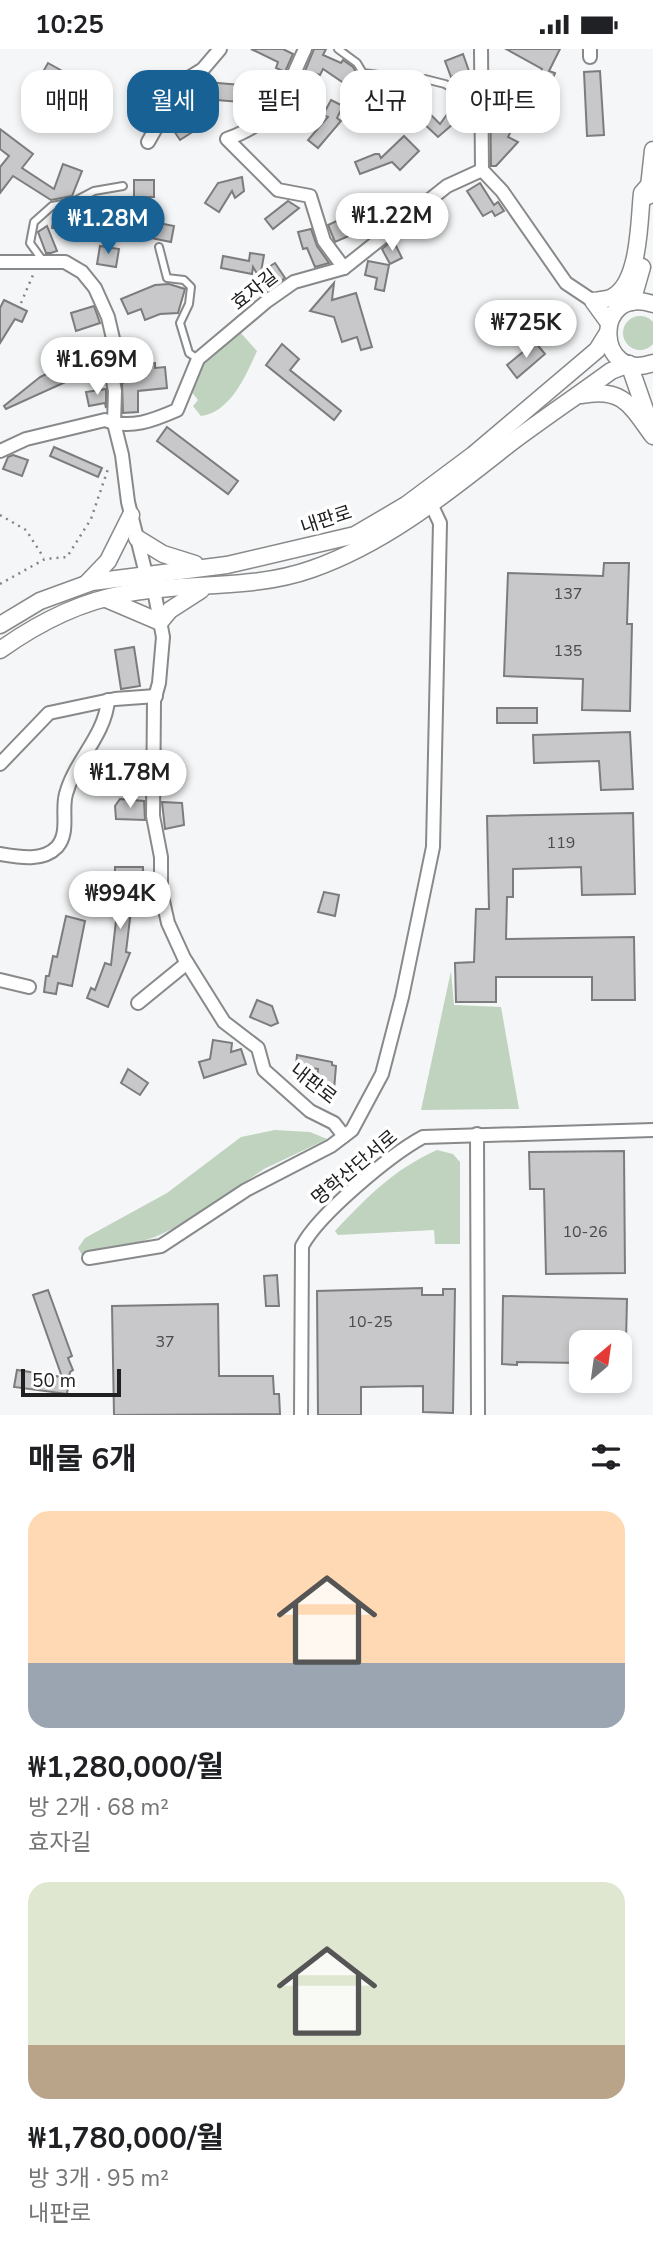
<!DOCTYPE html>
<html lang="ko">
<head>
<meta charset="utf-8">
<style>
	body { margin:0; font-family:"Nunito Sans","Noto Sans KR",sans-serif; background:#f2f2f2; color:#202124; height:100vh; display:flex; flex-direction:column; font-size:26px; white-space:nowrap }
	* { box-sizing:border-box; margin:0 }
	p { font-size:23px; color:#757577 }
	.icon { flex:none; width:38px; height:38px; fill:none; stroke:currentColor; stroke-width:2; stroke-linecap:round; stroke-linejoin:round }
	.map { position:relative; height:1366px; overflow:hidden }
	.details { display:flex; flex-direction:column; background:#fff; flex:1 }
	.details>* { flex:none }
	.guide { position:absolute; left:21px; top:21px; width:612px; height:63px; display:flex; gap:14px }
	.needle { width:46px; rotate:29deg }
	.tools { position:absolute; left:569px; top:1281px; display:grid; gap:14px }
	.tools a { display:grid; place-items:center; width:63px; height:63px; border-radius:14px; background:#fff; box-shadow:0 4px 10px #0003; font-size:35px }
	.scale { position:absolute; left:21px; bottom:18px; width:100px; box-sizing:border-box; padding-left:7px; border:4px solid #202021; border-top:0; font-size:19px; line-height:24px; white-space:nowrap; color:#202021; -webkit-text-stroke:5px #fff; paint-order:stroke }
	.price { position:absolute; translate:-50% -60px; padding:0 16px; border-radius:24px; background:#fff; color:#222; font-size:23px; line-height:46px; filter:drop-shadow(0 2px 4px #0008) }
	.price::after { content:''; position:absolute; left:50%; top:42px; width:21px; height:16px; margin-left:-10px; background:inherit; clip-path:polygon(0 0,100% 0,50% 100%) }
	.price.selected { background:#186195; color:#fff }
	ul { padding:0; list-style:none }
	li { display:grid; align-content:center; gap:14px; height:371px; padding:0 28px }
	li span { display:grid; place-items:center; height:217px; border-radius:21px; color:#555 }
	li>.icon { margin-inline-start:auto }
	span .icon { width:126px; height:126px; fill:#fffc; stroke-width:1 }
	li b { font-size:30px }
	h2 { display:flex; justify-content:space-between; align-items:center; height:84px; padding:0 28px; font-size:30px }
	.pill { padding:0 24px; border-radius:21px; background:#fff; box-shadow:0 4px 10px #0003; font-size:24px; line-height:63px }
	.pill.selected { background:#186195; color:#fff }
	.status { display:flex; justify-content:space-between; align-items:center; height:49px; padding:0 35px; background:#fff; direction:ltr }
	.status svg { height:19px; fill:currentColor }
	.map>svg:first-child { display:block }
	.green { fill:#bfd3bf }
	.building { fill:#c8c7c9; stroke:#7c7c7d; stroke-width:2 }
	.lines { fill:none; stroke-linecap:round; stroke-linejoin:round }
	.service-casing { stroke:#88898a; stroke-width:10 }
	.minor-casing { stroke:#88898a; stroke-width:16 }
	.tertiary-casing { stroke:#88898a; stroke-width:19 }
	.path { stroke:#838384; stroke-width:2.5; stroke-dasharray:2 5; stroke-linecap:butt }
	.service { stroke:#fff; stroke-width:6 }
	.minor { stroke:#fff; stroke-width:12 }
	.tertiary { stroke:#fff; stroke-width:16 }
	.labels { text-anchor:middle; stroke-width:7; stroke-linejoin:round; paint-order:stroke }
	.number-label { font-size:16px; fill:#4a4a4b }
	.street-label { font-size:19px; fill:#202021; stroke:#fff }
</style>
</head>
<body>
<div class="status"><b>10:25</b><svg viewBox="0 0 49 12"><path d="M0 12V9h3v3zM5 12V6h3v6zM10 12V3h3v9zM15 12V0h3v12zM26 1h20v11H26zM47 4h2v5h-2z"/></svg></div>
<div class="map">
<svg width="653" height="1366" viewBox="0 0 653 1366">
	<rect width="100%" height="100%" fill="#f5f6f7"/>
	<g class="green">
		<circle cx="640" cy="284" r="17"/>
		<path d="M240,283L257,302C246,326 231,363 201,367L193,357L198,351L191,342L203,312Z"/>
		<path d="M451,922L454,956L501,958L519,1060L421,1061Z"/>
		<path d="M275,1081L310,1083L327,1090L264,1120L185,1174L155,1188L118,1200L82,1206L78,1199L85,1189L167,1144L241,1088Z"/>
		<path d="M437,1101L453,1105L460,1113V1195H435L434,1181L338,1186L335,1182C368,1147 393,1121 437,1101Z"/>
	</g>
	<g class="building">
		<path d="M251,0H283L293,5L285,23L276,19L278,13Z"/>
		<path d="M314,0H326L323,6L341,14L343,11L353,18L369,45L354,52L345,35L323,20L320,26L305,22Z"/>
		<path d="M506,0H560L549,22L555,24L540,62L525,54L508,88L518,93L496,117H491L490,38H500L501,74L519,40L532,46L542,20Z"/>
		<path d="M463,5L469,22L451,28L445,12Z"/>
		<path d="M48,14L71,27L62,43L39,30Z"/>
		<path d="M600,22L604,86L587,87L584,23Z"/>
		<path d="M206,33L241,36L240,53L205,50Z"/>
		<path d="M459,49L470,55L460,69L438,88L421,72L429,64L440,75Z"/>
		<path d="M331,51L343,57L337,69L341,72L318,99L308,91L328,68L323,66Z"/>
		<path d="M198,63L208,73L180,91L172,79Z"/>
		<path d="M0,80L33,105L22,119L54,140L63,115L82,122L72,147L51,151L13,127L0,144V118L9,107L0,100Z"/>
		<path d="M404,87L419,102L400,121L392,113L360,125L355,113L375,105H379L381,109Z"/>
		<path d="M242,128L244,142L235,149L232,142L219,163L205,154L218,134Z"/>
		<rect x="134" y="131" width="20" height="17"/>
		<path d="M480,134L494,156L498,153L504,162L495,167L492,162L483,167L467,142Z"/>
		<path d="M397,146L404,155L373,181L366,173L378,163L375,159L387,149L389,152Z"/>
		<path d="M288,152L299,159L273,180L265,170Z"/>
		<path d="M54,165L84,168L82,183L52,179Z"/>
		<path d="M343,169L351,186L335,193L328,176Z"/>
		<path d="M144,171L174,177L171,193L141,187Z"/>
		<path d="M47,177L57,202L51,204H46L38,183Z"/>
		<path d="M311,180L317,197L329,214L315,218L307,199L303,200L298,183Z"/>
		<path d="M393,191L402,209L390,215L382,200Z"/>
		<path d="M100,197L119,200L116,218L97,215Z"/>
		<path d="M250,204L264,206L261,223L275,214L285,229L267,241L253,218L252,225L221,219L223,207L249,212Z"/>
		<path d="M368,212L389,216L384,242L375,240L377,229L365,226Z"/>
		<path d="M334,234L332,251L356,244L372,298L361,301L357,288L342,293L334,268L310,262Z"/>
		<path d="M169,235L185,240L178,264L160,265L145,271L141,260L128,265L121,250L155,236Z"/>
		<path d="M4,251L27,262L22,273L15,270L0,294V259Z"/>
		<path d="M94,257L100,274L76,282L71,264Z"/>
		<path d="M535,293L545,305L517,329L507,316Z"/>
		<path d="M282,295L299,310L290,321L341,362L334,371L266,316Z"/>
		<path d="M85,306L92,321L6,360L4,357L40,328Z"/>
		<path d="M155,314V319L165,318L167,339L138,342V363L123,364L122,334L136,329L141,315Z"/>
		<path d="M106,340V359L105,354L89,357L86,343Z"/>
		<path d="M167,378L238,432L228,445L157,392Z"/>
		<path d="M54,398L102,419L98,428L50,407Z"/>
		<path d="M13,406L28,411L22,427L3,420L8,408Z"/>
		<path d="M604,514H629L627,575H632L630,662L582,661L583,630L504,627L508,524L603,527Z"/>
		<path d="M134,598L140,637L121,640L115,601Z"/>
		<rect x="497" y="659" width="40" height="15"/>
		<path d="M630,683L633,740L601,741L599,712L534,714L533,686Z"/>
		<path d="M120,750L144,752L145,771L116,770L115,757Z"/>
		<path d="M162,753L182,754L184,776L165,780Z"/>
		<path d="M633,764L635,845L582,846L581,818L513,820V848H507L506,890L634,888L635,951H592V928H496V953H456L455,914L474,913L476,860H489L487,767Z"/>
		<path d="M115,818H143L144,861H131L126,903L130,904L108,958L87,949L91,939L95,941L105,914L111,916L119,845H115Z"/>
		<path d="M324,843L339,846L335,867L318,863Z"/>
		<path d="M66,867L85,872L72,937L58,934L56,945L44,943L46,927H49L53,907L57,908Z"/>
		<path d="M257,951L272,957L278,974L271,977L250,968Z"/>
		<path d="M213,991L232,994L231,1003L241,1000L246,1015L204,1029L199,1013L210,1010Z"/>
		<path d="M297,1006L332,1013V1016L336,1017L334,1041L316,1039L318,1020L296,1016Z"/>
		<path d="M128,1020L148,1034L140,1046L121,1034Z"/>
		<path d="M624,1102L625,1224L546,1225L544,1140H530L529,1103Z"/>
		<path d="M277,1226L279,1257H266L264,1227Z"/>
		<path d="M422,1239V1246H443V1240H455L453,1364L423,1363V1337L361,1338V1366H318L317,1242Z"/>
		<path d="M48,1241L72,1307L68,1309L73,1321L70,1323L67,1345L14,1338L17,1321L62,1328L33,1246Z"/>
		<path d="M503,1247L627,1250L626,1293H581V1314L517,1313V1316L502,1315Z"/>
		<path d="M218,1255L219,1327H273L274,1345H279L280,1365L114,1366L112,1257Z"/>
	</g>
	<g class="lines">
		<defs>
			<g id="service">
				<path d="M338,0L357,14L363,24L402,29L416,36"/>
				<path d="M357,74L370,76L425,30L445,35L480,54"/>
				<path d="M159,198L167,229L184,231L191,238L189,255L180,274L189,304L198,310"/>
				<path d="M43,212L30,194L34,173L52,157L73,153L94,142L123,137"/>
				<path d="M109,311L135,316L132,325L113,331"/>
			</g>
			<g id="minor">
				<path d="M305,0C283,47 281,70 227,90L278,141L310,147L324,192L344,219"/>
				<path d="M481,0L482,121L502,142L566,234L593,252"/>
				<path d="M590,8V0"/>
				<path d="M148,93L182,33L203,20L220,0"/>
				<path d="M0,213H65L82,223L95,239L108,268L114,294L108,306L115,342L114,374L122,406L128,453L146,525L154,541L163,588L159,634L154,652L153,767L161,808V843L168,874L184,909L224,973L258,999L264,1021L310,1062L334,1074L344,1087"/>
				<path d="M0,402L26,390L105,371C130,381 154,371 177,361L198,310L267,252L294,233L344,219L447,137L482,121"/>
				<path d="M0,715L49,664L115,650L156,647"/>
				<path d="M0,805C18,808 43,813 57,798C70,783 61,762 66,745C75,711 105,687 108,651"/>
				<path d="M0,931L29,938"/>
				<path d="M138,954L187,914"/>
				<path d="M477,1085L478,1366"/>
				<path d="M89,1209L161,1197L246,1141L331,1097L352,1081L382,1025L402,948L433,798L440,474L431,455"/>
				<path d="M301,1366L302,1197C319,1165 390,1106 423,1088L653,1081"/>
			</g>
			<g id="tertiary">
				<path d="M648,147L653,101"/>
				<path d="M632,253L642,218"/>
				<path d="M653,255C592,235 595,335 653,314"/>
				<path d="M609,274L593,252C599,251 609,251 614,247C640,231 639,171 642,144L649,136"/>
				<path d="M629,315L650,375"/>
				<path d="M582,346C623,338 631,357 653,387"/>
				<path d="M137,489L163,505L195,515"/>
				<path d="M87,534L108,512L131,466"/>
				<path d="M106,550L160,573L170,561L201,541"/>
				<path d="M0,576L40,552L92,533L227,516L355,486L406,456L473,406L597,301L607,285"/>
				<path d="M0,601C38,574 78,553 124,545C187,532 250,542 312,520C386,494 447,444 508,396C541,371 577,347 611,322L629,315"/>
			</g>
		</defs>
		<use href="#service" class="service-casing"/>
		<use href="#minor" class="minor-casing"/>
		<use href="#tertiary" class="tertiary-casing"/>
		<g class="path">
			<path d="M21,254L33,226"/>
			<path d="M0,466L26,481L44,509"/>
			<path d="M0,535L45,510L67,508L91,470L109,417"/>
		</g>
		<use href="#service" class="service"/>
		<use href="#minor" class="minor"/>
		<use href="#tertiary" class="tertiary"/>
	</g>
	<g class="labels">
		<g class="number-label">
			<text x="568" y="550">137</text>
			<text x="568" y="607">135</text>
			<text x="561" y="799">119</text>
			<text x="585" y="1188">10-26</text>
			<text x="370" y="1278">10-25</text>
			<text x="165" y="1298">37</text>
		</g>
		<g class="street-label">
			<text transform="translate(254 240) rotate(-38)" y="7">효자길</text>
			<text transform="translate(326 470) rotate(-18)" y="7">내판로</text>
			<text transform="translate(314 1034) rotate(38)" y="7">내판로</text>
			<text transform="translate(354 1118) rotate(-40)" y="7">명학산단서로</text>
		</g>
	</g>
</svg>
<div class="tools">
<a><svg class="needle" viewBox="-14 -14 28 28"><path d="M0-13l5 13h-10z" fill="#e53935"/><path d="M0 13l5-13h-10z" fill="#757577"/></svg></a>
</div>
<div class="scale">50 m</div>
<b class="price" style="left:392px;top:204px">₩1.22M</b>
<b class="price selected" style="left:108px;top:207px">₩1.28M</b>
<b class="price" style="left:526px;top:311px">₩725K</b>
<b class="price" style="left:97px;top:348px">₩1.69M</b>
<b class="price" style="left:130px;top:761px">₩1.78M</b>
<b class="price" style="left:120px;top:882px">₩994K</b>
<div class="guide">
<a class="pill">매매</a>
<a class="pill selected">월세</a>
<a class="pill">필터</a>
<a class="pill">신규</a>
<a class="pill">아파트</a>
</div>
</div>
<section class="details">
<h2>매물 6개<svg class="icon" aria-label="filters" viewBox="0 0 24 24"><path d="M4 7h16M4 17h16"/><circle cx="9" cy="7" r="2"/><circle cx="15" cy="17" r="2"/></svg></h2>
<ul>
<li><span style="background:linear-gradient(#ffd9b3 70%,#9aa5b1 0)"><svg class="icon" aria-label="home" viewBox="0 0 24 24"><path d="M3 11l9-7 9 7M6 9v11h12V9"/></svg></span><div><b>₩1,280,000/월</b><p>방 2개 · 68 m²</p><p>효자길</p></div></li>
<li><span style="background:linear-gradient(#dfe7d0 75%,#b9a48a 0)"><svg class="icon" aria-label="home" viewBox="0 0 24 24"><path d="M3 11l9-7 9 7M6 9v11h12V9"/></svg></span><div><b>₩1,780,000/월</b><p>방 3개 · 95 m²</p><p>내판로</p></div></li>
</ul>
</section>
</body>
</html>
